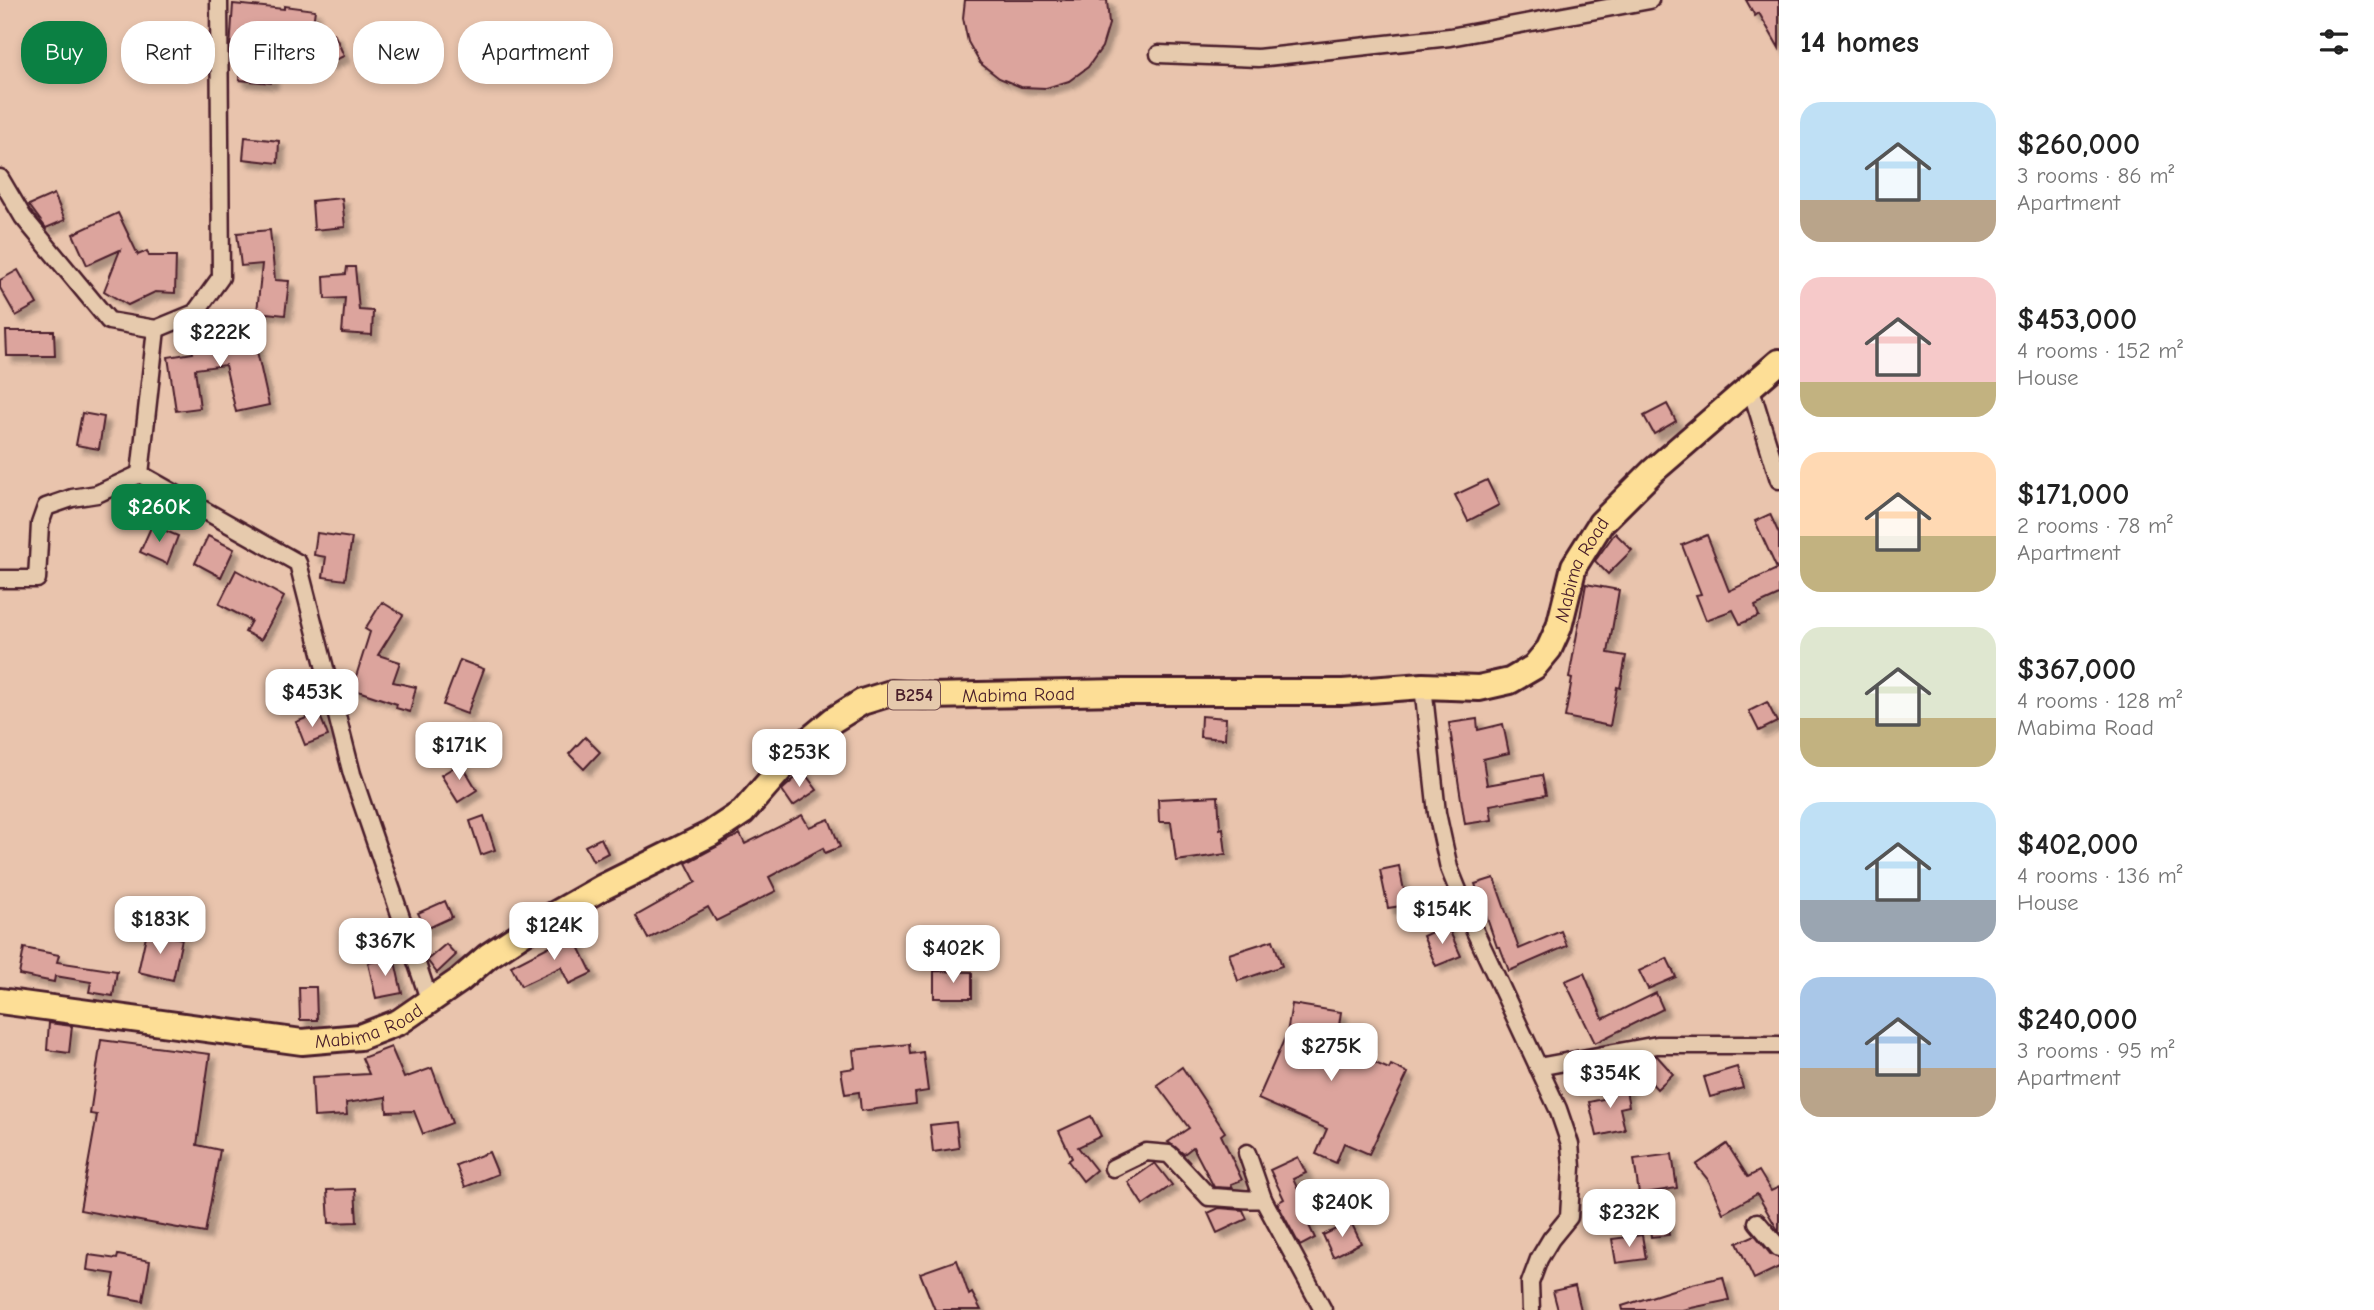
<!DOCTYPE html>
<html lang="en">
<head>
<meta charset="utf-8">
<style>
	body { margin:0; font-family:"Comic Neue",sans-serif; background:#f6f6f6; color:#222; height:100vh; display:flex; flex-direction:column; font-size:26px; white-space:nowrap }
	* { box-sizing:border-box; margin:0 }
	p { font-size:23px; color:#767676 }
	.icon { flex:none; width:38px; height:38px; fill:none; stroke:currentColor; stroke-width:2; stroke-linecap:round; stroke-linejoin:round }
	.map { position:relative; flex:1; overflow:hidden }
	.drawer { display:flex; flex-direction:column; background:#fff; width:595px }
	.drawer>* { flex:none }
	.guide { position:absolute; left:21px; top:21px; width:665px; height:63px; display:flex; gap:14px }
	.price { position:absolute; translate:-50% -60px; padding:0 16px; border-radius:14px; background:#fff; color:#222; font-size:23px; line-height:46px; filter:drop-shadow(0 2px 4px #0008) }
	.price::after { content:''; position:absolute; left:50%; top:42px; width:21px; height:16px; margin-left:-10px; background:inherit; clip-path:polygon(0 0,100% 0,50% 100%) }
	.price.current { background:#0b8043; color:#fff }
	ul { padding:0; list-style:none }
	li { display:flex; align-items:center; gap:21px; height:175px; padding:0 21px }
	li span { display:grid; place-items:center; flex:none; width:196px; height:140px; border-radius:21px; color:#555 }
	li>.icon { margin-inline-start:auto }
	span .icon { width:84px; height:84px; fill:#fffc; stroke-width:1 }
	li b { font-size:30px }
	h2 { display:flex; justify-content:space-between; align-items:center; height:84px; padding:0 21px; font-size:30px }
	.chip { padding:0 24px; border-radius:28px; background:#fff; box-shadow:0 4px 10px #0003; font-size:24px; line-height:63px }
	.chip.current { background:#0b8043; color:#fff }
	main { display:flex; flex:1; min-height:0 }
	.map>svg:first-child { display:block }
	.building { fill:#dca49d; stroke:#4a1f2b; stroke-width:2; filter:url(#shadow) }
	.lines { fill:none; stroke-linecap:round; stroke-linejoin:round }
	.minor-casing { stroke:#4a1f2b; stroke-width:21 }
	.primary-casing { stroke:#4a1f2b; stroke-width:30 }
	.minor { stroke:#e6caad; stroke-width:16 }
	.primary { stroke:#fdde96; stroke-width:24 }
	.labels { text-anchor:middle; stroke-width:5; stroke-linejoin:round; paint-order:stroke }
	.shield { fill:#e6caad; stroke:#795252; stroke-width:2 }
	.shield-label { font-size:18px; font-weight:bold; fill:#4a1f2b }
	.street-label { font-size:19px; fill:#4a1f2b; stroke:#e6caad }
</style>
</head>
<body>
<main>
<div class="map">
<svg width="1779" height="1310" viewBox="0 0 1779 1310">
	<defs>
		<filter id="shadow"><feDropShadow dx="6" dy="6" stdDeviation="2" flood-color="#0004"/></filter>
	</defs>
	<rect width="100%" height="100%" fill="#e9c4ad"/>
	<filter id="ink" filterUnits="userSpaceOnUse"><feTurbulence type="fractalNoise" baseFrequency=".0143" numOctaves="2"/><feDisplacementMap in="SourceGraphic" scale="14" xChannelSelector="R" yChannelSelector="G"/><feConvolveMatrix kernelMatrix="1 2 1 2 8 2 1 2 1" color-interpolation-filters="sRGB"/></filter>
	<g filter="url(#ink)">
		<g class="building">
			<path d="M965,0H1107L1109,24L1102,47L1088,67L1069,81L1046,88L1021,87L999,78L980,63L968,42L963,18Z"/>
			<path d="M1746,0H1779V48L1759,13L1755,16Z"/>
			<path d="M233,4L284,9V6L315,10L312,31L268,24L265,65H273L271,83L239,80L241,51L230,50Z"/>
			<path d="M334,33L344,56L326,64L315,42Z"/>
			<path d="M143,44L174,45L173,67H143Z"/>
			<path d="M245,137L279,141L278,163L243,159Z"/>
			<path d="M54,194L65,220L46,228L29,205Z"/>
			<path d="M342,198L345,227L314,230L312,201Z"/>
			<path d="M118,213L138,255L147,251L149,256H176L175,293L155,292L128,305L104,291L120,250L87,265L73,234Z"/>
			<path d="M270,230L275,280L289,281L285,315L257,312L262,264L241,266L237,233Z"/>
			<path d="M347,267H355L359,310L373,311L372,335L342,333L345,298L325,299L324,276L346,274Z"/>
			<path d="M18,270L37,304L16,316L0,288V280Z"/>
			<path d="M214,328L249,332L248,344L255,342L269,405L236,412L225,365L195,369L200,408L176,411L168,357L193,353L189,333Z"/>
			<path d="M6,331H54L55,356H7Z"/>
			<path d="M1667,404L1676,421L1654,434L1644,416Z"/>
			<path d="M82,413L104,417L99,449L76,445Z"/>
			<path d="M1487,480L1499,505L1468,521L1455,495Z"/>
			<path d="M1770,514L1779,534V595L1755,606L1759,616L1740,624L1733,610L1706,620L1696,595L1701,594L1682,545L1707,535L1729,591L1777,569L1755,521Z"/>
			<path d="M152,525L178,536L167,564L140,552Z"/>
			<path d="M317,533L352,538L345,580L323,577L326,557L314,555Z"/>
			<path d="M1615,533L1632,550L1608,574L1595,561Z"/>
			<path d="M208,536L234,549L221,577L195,563Z"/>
			<path d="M236,570L284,597L261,640L245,632L251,621L219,604Z"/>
			<path d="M1586,584L1619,590L1608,653L1626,656L1620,688L1617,687L1610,726L1565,717L1572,679L1569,678Z"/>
			<path d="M382,602L403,615L378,655L400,662L393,682L416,687L410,712L396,708L397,704L352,689L370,632L365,629Z"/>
			<path d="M460,660L484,669L467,714L443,705Z"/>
			<path d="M1767,702L1777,722L1759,731L1749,711Z"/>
			<path d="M319,713L328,736L305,745L296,722Z"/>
			<path d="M1201,716L1226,718L1225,739L1200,737Z"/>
			<path d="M1477,719L1478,730L1503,724L1509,753L1483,759L1487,785L1542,775L1546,795L1490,805L1492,820L1465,824L1449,723Z"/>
			<path d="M585,737L600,752L584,769L569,754Z"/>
			<path d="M461,763L477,790L458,802L441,775Z"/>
			<path d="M803,771L817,790L793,806L782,790Z"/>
			<path d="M1218,796L1220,829L1223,828L1226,854L1176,861L1171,822H1159L1158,799Z"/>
			<path d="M802,815L809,827L829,819L840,847L825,853L823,848L769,877L776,891L716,921L708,907L648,939L636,916L696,882L686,863L740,834L745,844Z"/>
			<path d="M484,816L495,850L481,855L470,821Z"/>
			<path d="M601,838L608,853L593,861L585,846Z"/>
			<path d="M1399,866L1407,905L1388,908L1380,870Z"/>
			<path d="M1494,878L1519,949L1561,931L1567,946L1509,971L1500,947H1497L1475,884Z"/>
			<path d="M445,901L452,917L426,929L418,913Z"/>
			<path d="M1447,925L1461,956L1436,966L1423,936Z"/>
			<path d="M147,931L182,939L173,980L138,972Z"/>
			<path d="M573,934L592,973L569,984L561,967L521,986L511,966Z"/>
			<path d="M1273,940L1282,966L1238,981L1229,954Z"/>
			<path d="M446,944L456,955L437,973L427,960Z"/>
			<path d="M24,948L59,955L57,962L117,971L113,996L89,992L91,982L55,976L54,982L19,975Z"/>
			<path d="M394,957L402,993L376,998L368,963Z"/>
			<path d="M1667,958L1676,977L1648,989L1639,971Z"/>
			<path d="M934,971L972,972V998H934Z"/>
			<path d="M1584,973L1603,1019L1656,993L1663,1009L1595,1043L1565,981Z"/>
			<path d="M299,987H316L317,1020H300Z"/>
			<path d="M1292,1004L1341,1012L1336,1046L1389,1069L1391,1065L1408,1073L1369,1154L1344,1143L1336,1163L1316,1154L1327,1129L1258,1099L1287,1033Z"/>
			<path d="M49,1023L72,1026L69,1053L47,1050Z"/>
			<path d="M101,1040L210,1054L197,1145L220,1150L205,1233L80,1210L97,1115L90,1114Z"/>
			<path d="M909,1044L910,1054L923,1052L928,1091L915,1093L916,1104L861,1111L859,1092L845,1094L841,1070L855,1068L853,1050Z"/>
			<path d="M391,1047L404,1078L432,1068L452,1123L423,1134L414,1111L387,1112L386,1097L346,1103L347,1115L314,1117L312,1077L369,1074L362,1058Z"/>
			<path d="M1657,1056L1673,1074L1657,1089L1638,1068V1062L1642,1058Z"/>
			<path d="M1182,1067L1225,1132L1221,1135L1242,1180L1231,1184L1233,1188L1214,1187L1193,1147L1184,1154L1168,1142L1189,1128L1157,1085Z"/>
			<path d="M1737,1067L1743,1088L1710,1097L1704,1077Z"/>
			<path d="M1624,1080L1629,1106L1620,1108L1625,1130L1597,1136L1589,1102L1612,1097L1609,1083Z"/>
			<path d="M1091,1116L1101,1136L1078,1147L1096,1170L1083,1181L1068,1161L1072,1158L1059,1131Z"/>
			<path d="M956,1122L959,1148L933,1152L930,1125Z"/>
			<path d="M1727,1144L1748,1177L1759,1171L1771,1191L1779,1187V1232L1757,1194L1723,1213L1709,1181L1696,1165Z"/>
			<path d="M489,1152L498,1174L465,1187L456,1165Z"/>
			<path d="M1672,1154L1677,1188L1639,1194L1634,1159Z"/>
			<path d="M1298,1157L1306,1173L1293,1179L1306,1207L1301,1209L1315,1238L1300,1246L1277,1203L1284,1199L1270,1170Z"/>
			<path d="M1155,1163L1172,1185L1143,1205L1128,1182Z"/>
			<path d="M355,1189L357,1222L329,1223L327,1190Z"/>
			<path d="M1219,1208L1243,1210L1247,1219L1217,1233L1208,1213Z"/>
			<path d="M1666,1219L1669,1235L1651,1237L1649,1222Z"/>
			<path d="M1351,1222L1361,1243L1333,1257L1323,1235Z"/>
			<path d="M1642,1235L1646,1259L1616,1263L1612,1239Z"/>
			<path d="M1755,1235L1771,1255L1779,1258V1267L1754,1279L1737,1243Z"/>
			<path d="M89,1255L117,1259L118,1255L150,1261L143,1301L111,1295L115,1274L87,1270Z"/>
			<path d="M957,1260L969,1295L972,1293L981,1310H935L920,1273Z"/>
			<path d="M1723,1277L1729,1300L1682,1310H1623L1622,1306L1692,1284Z"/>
			<path d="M1575,1286L1581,1310H1558L1553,1291Z"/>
		</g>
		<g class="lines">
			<defs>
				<g id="minor">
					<path d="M1159,54L1258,58L1450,37L1650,0"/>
					<path d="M0,178L23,217L109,321L156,329L140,474L298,563L352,774L430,1002"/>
					<path d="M156,329L195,313L221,277L219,0"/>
					<path d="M1751,389L1779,480"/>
					<path d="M0,579H37L40,524L46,507L72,498L97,494L140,474"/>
					<path d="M1423,686L1437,813L1449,868L1472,925L1558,1109L1570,1144L1572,1167L1569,1217L1551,1239L1539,1259L1530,1283L1531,1310"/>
					<path d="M1538,1067L1657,1045H1779"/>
					<path d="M1113,1168L1146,1152L1169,1154L1209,1197C1225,1197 1249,1201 1263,1199L1247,1153"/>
					<path d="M1263,1199L1323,1310"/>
					<path d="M1757,1222L1779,1248"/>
				</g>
				<g id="primary">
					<path id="s1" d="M0,1001L302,1042L360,1037L399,1022L460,980L488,956L529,929L603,887L710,834L743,812L798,749L833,720L862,702L891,693L930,696L1121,692H1343L1423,686L1479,688L1510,681L1534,667L1549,649L1559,627L1574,566L1601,523L1653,471L1779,362"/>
				</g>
			</defs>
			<use href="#minor" class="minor-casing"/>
			<use href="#primary" class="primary-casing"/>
			<use href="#minor" class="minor"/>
			<use href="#primary" class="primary"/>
		</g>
	</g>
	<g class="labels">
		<rect class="shield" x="888" y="680.5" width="52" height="29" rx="5"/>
		<g class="shield-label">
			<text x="914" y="701">B254</text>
		</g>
		<g class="street-label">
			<text dy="7" stroke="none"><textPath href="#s1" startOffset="1760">Mabima Road</textPath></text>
			<text dy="7" stroke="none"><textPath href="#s1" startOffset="1130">Mabima Road</textPath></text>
			<text dy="7" stroke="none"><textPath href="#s1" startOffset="374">Mabima Road</textPath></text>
		</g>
	</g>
</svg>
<b class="price" style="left:220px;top:369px">$222K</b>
<b class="price current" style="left:159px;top:544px">$260K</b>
<b class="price" style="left:312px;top:729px">$453K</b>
<b class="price" style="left:459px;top:782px">$171K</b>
<b class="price" style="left:799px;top:789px">$253K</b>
<b class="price" style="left:1442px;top:946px">$154K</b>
<b class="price" style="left:160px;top:956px">$183K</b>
<b class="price" style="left:554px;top:962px">$124K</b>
<b class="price" style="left:385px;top:978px">$367K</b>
<b class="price" style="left:953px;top:985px">$402K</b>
<b class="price" style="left:1331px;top:1083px">$275K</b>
<b class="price" style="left:1610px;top:1110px">$354K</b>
<b class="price" style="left:1342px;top:1239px">$240K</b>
<b class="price" style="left:1629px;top:1249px">$232K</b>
<div class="guide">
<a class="chip current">Buy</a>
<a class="chip">Rent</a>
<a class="chip">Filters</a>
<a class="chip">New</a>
<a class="chip">Apartment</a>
</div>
</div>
<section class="drawer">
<h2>14 homes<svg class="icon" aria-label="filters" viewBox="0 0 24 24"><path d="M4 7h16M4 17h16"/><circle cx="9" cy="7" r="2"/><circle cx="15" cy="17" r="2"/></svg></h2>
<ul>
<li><span style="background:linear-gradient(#bfe0f5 70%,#b9a48a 0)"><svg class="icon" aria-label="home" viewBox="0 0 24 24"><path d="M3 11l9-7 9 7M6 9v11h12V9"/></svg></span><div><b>$260,000</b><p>3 rooms · 86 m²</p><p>Apartment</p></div></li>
<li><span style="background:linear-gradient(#f6c9c9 75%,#c2b280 0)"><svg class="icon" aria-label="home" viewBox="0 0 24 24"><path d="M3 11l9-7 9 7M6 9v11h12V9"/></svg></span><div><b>$453,000</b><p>4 rooms · 152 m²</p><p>House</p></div></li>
<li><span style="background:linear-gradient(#ffd9b3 60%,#c2b280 0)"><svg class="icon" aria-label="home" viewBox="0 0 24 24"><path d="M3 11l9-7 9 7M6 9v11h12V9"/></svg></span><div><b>$171,000</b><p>2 rooms · 78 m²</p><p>Apartment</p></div></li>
<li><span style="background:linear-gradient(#dfe7d0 65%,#c2b280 0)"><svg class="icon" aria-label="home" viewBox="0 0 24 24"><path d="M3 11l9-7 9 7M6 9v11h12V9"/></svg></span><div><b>$367,000</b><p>4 rooms · 128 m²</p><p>Mabima Road</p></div></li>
<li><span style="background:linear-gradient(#bfe0f5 70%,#9aa5b1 0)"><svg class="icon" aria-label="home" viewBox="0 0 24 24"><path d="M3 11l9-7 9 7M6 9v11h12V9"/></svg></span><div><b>$402,000</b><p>4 rooms · 136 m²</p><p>House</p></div></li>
<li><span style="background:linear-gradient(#a9c7e8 65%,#b9a48a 0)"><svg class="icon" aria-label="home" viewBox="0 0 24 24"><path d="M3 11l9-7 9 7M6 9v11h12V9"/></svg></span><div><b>$240,000</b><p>3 rooms · 95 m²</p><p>Apartment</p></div></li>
</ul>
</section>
</main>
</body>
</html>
